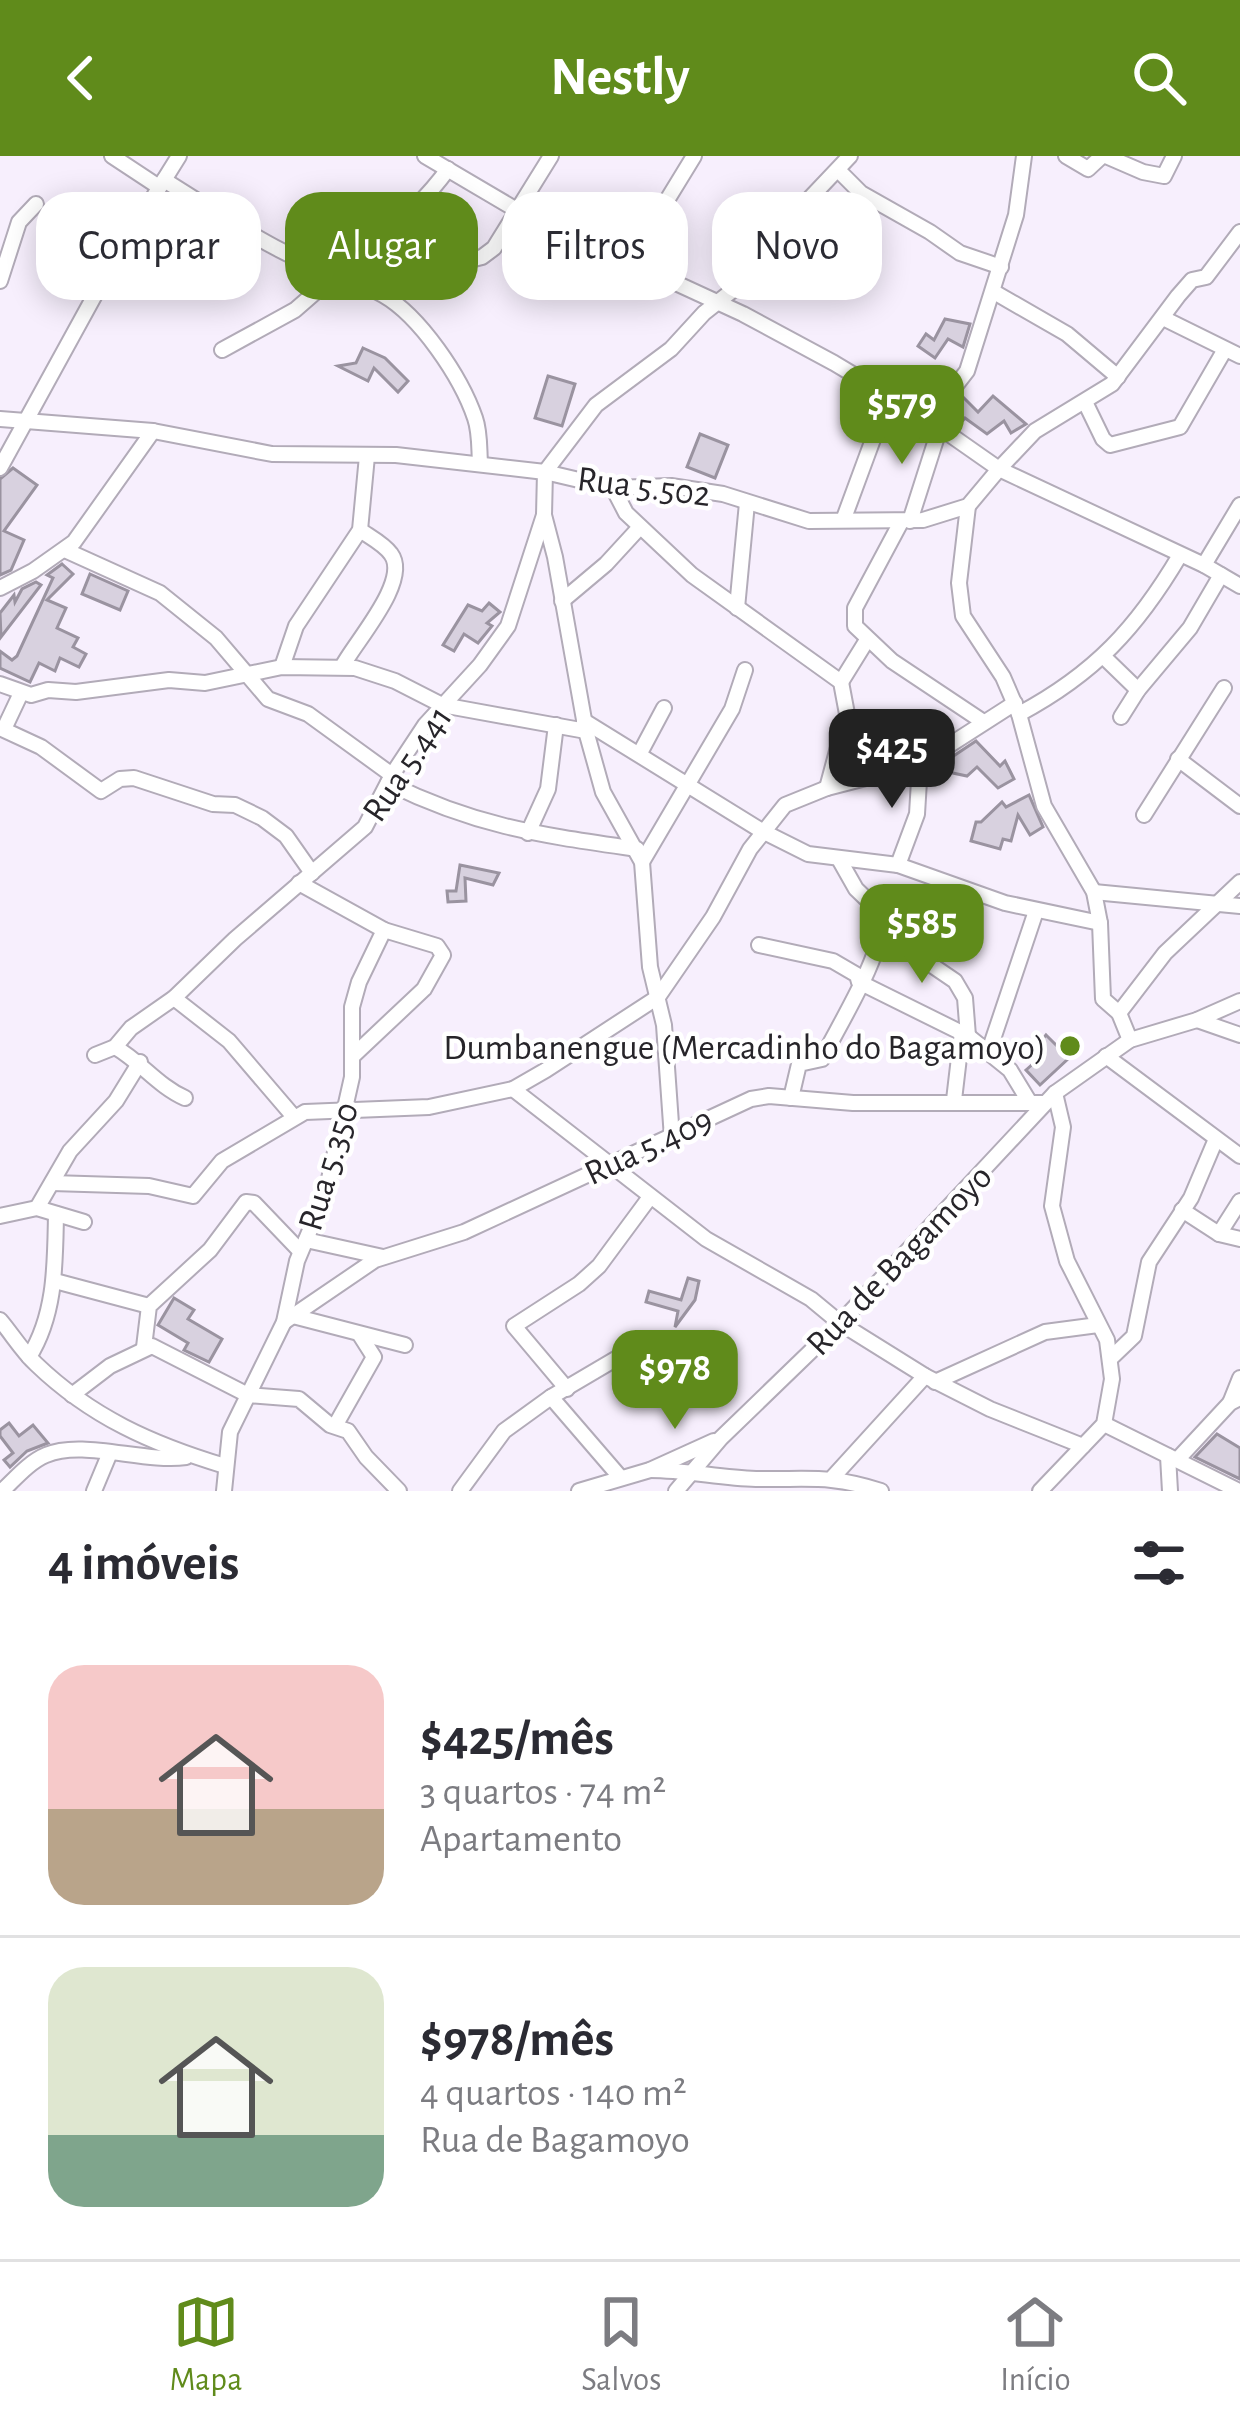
<!DOCTYPE html>
<html lang="pt">
<head>
<meta charset="utf-8">
<style>
	body { margin:0; font-family:"Alegreya Sans",sans-serif; background:#f7f7f7; color:#2b2b33; height:100vh; display:flex; flex-direction:column; font-size:45px; white-space:nowrap }
	* { box-sizing:border-box; margin:0 }
	p { font-size:39px; color:#7c7c81 }
	.icon { flex:none; width:66px; height:66px; fill:none; stroke:currentColor; stroke-width:2; stroke-linecap:round; stroke-linejoin:round }
	.map { position:relative; height:1335px; overflow:hidden }
	.details { display:flex; flex-direction:column; background:#fff; flex:1 }
	.details>* { flex:none }
	.top-card { position:absolute; left:36px; top:36px; width:1170px; height:108px; display:flex; gap:24px }
	.price { position:absolute; translate:-50% -102px; padding:0 27px; border-radius:24px; background:#608b1b; color:#fff; font-size:39px; line-height:78px; filter:drop-shadow(0 3px 6px #0008) }
	.price::after { content:''; position:absolute; left:50%; top:72px; width:36px; height:27px; margin-left:-18px; background:inherit; clip-path:polygon(0 0,100% 0,50% 100%) }
	.price.current { background:#222; color:#fff }
	ul { padding:0; list-style:none }
	li { display:flex; align-items:center; gap:36px; height:300px; padding:0 48px }
	li+li { border-top:3px solid #e1e1e2 }
	li span { display:grid; place-items:center; flex:none; width:336px; height:240px; border-radius:36px; color:#555 }
	li>.icon { margin-inline-start:auto }
	span .icon { width:144px; height:144px; fill:#fffc; stroke-width:1 }
	li b { font-size:51px }
	h2 { display:flex; justify-content:space-between; align-items:center; height:144px; padding:0 48px; font-size:51px }
	.tag { padding:0 42px; border-radius:36px; background:#fff; box-shadow:0 6px 30px #0003; font-size:42px; line-height:108px }
	.tag.current { background:#608b1b; color:#fff }
	header { display:flex; justify-content:space-between; align-items:center; height:156px; padding:0 48px; background:#608b1b; color:#fff; font-size:54px; font-weight:700 }
	.tab-bar { display:flex; justify-content:space-around; align-items:center; height:168px; border-top:3px solid #e1e1e2; background:#fff; font-size:33px; color:#7c7c81 }
	.tab-bar a { display:grid; justify-items:center; gap:6px }
	.tab-bar .current { color:#608b1b }
	.map>svg:first-child { display:block }
	.building { fill:#d8d1df; stroke:#9a93a0; stroke-width:3 }
	.lines { fill:none; stroke-linecap:round; stroke-linejoin:round }
	.minor-casing { stroke:#b2abb8; stroke-width:18 }
	.minor { stroke:#fff; stroke-width:14 }
	.poi-dot { fill:#608b1b; stroke:#fff; stroke-width:4.5 }
	.labels { text-anchor:middle; stroke-width:9; stroke-linejoin:round; paint-order:stroke }
	.street-label { font-size:36px; fill:#27252a; stroke:#fff }
	.poi-label { font-size:36px; fill:#27252a; stroke:#fff; text-anchor:end }
</style>
</head>
<body>
<header><svg class="icon" aria-label="back" viewBox="0 0 24 24"><path d="M15 5l-7 7 7 7"/></svg>Nestly<svg class="icon" aria-label="search" viewBox="0 0 24 24"><circle cx="10" cy="10" r="6"/><path d="M15 15l6 6"/></svg></header>
<div class="map">
<svg width="1240" height="1335" viewBox="0 0 1240 1335">
	<rect width="100%" height="100%" fill="#f7effd"/>
	<g class="building">
		<path d="M945,163L970,168L963,191L948,183L935,202L918,190L926,178L934,184Z"/>
		<path d="M363,192L385,202L408,225L398,236L374,212L368,225L338,210L356,207Z"/>
		<path d="M548,220L575,228L562,270L535,262Z"/>
		<path d="M962,240L978,256L993,240L1026,268L1011,277L1004,265L987,278L965,262L958,270L947,260Z"/>
		<path d="M700,278L728,289L715,322L687,311Z"/>
		<path d="M13,312L37,329L4,375L24,384L11,414L0,419V323Z"/>
		<path d="M62,408L73,418L47,444L66,452L57,472L78,482L73,491L86,498L79,511L60,502L55,515L39,507L30,526L0,512V495L12,504L17,500L53,422L47,419Z"/>
		<path d="M90,418L128,435L120,454L82,438Z"/>
		<path d="M36,426L41,429L1,481L0,457L14,439L15,446L22,433Z"/>
		<path d="M489,447L500,456L487,467L492,470L478,487L464,478L454,495L443,489L468,449L482,455Z"/>
		<path d="M976,585L1000,610L1005,605L1014,623L998,632L977,611L967,620L934,613Z"/>
		<path d="M1029,639L1043,671L1030,679L1018,659L1011,685L1003,683L1000,693L971,685L976,666H981L1002,646L1006,651Z"/>
		<path d="M460,709L499,717L493,729L465,722L466,745L448,746L447,735H456Z"/>
		<path d="M1046,879L1069,902L1040,929L1026,914L1044,898L1036,891Z"/>
		<path d="M688,1122L699,1125L695,1144L675,1171L678,1155L646,1146L649,1135L681,1144Z"/>
		<path d="M174,1142L194,1154L188,1163L222,1183L209,1206L184,1194L188,1187L158,1169Z"/>
		<path d="M9,1267L19,1280L33,1269L48,1287L27,1295L10,1311L4,1304L13,1297L0,1280V1274Z"/>
		<path d="M1217,1278L1240,1292V1323L1195,1301Z"/>
	</g>
	<g class="lines">
		<defs>
			<g id="minor">
				<path d="M112,0L159,31"/>
				<path d="M425,0L515,53L743,158L834,207L929,264L999,313L1035,275L1112,228L1178,140L1192,124L1206,121L1240,76"/>
				<path d="M1066,0L1088,13L1102,0"/>
				<path d="M1106,0L1143,16L1164,20L1174,0"/>
				<path d="M838,14L861,37L930,76L960,97L1001,111"/>
				<path d="M164,24C203,48 241,74 282,95C314,112 351,121 383,139C420,160 461,221 475,262C480,276 479,292 480,307"/>
				<path d="M628,108L694,0"/>
				<path d="M339,122C376,85 418,55 448,13"/>
				<path d="M0,125L19,66L36,48"/>
				<path d="M365,130L482,101L494,92L551,0"/>
				<path d="M994,136L1067,178L1118,221"/>
				<path d="M1163,162L1240,200"/>
				<path d="M222,194L295,154L334,120"/>
				<path d="M1086,248L1103,283L1110,289L1180,271L1224,195"/>
				<path d="M0,263L153,275L272,298L396,299L545,316L613,332L671,330L723,338L809,365L923,364L968,350L999,313L1204,409L1240,430"/>
				<path d="M929,264L967,215L1016,59L1024,0"/>
				<path d="M0,312L113,106L179,0"/>
				<path d="M613,332L626,357L692,419L841,526L847,558L827,632"/>
				<path d="M968,350L959,427L963,460L1003,521L1019,558L1044,650L1094,736L1100,767L1103,843L1119,857L1130,884"/>
				<path d="M844,362L889,240"/>
				<path d="M910,365L940,271"/>
				<path d="M901,366L855,452V470L892,505L982,565"/>
				<path d="M65,394L160,437L216,482L268,543L308,558L392,619"/>
				<path d="M1204,409L1240,349"/>
				<path d="M0,432L33,415L74,386L153,275"/>
				<path d="M562,445L606,408L640,371"/>
				<path d="M737,452L747,347"/>
				<path d="M1104,501L1138,534"/>
				<path d="M282,511L296,470L360,374L367,300"/>
				<path d="M342,511C354,487 411,425 391,398C384,388 370,381 360,374"/>
				<path d="M841,526L867,484"/>
				<path d="M0,528L31,539L48,534L76,536L169,524L205,527L282,511L355,512L395,525L442,549L586,575"/>
				<path d="M1019,558C1094,518 1137,472 1180,399"/>
				<path d="M1121,561L1138,534L1190,472L1221,419"/>
				<path d="M584,565L762,675L808,698L898,709L1005,747L1100,767"/>
				<path d="M0,572L41,591L101,635L120,623L134,622L213,648L235,649L262,662L286,680L312,717"/>
				<path d="M4,573L21,537"/>
				<path d="M640,597L664,552"/>
				<path d="M1178,603L1240,650"/>
				<path d="M388,627C477,671 541,679 637,693"/>
				<path d="M1144,659L1224,532"/>
				<path d="M528,677L548,633L556,569"/>
				<path d="M642,706L732,553L745,514"/>
				<path d="M898,709L917,658L920,608"/>
				<path d="M1094,736L1240,750"/>
				<path d="M883,776L955,825L965,842L968,880"/>
				<path d="M759,789L833,805L857,819L859,826L968,880L1010,914L1030,947"/>
				<path d="M174,842L229,885L294,961"/>
				<path d="M1119,857L1165,797L1240,726"/>
				<path d="M1197,864L1240,879"/>
				<path d="M115,891C141,906 158,930 185,942"/>
				<path d="M989,895L1036,755"/>
				<path d="M95,899L115,891L131,872L174,842L235,783L365,671L392,619L425,569L480,509L508,470L544,359"/>
				<path d="M354,899L424,833L443,799L437,790L384,774"/>
				<path d="M1106,900L1240,1000"/>
				<path d="M513,933L706,1083L811,1143L840,1167L925,1220L990,1253L1083,1290"/>
				<path d="M791,942L799,908L822,903C841,865 883,799 883,759L856,733L839,703"/>
				<path d="M954,944L962,876"/>
				<path d="M672,982L664,869L650,811L642,706L603,636L586,575L555,401L544,359L545,316L596,249L671,193L704,157L752,119L776,91L795,58L850,0"/>
				<path d="M52,1027L149,1030L193,1040L222,1005L305,956L429,951L513,933L546,914L658,841L713,761L750,693L785,649L827,632L920,608L1015,547"/>
				<path d="M37,1052L70,995L116,945L140,906"/>
				<path d="M1182,1054L1219,1078L1240,1083"/>
				<path d="M0,1060L37,1052L84,1066"/>
				<path d="M1219,1078L1240,1045"/>
				<path d="M306,1084L383,1101"/>
				<path d="M55,1125L149,1150"/>
				<path d="M293,1160L405,1189"/>
				<path d="M0,1164C12,1178 22,1195 36,1208C91,1261 152,1288 225,1310"/>
				<path d="M284,1166L375,1104L464,1076L751,943L769,940L853,947H1044"/>
				<path d="M144,1191L149,1150L210,1094L246,1046L254,1047L300,1095"/>
				<path d="M29,1201C56,1158 55,1107 56,1058"/>
				<path d="M1111,1202L1134,1180L1149,1106L1191,1042L1216,983"/>
				<path d="M935,1226L1045,1176L1098,1169"/>
				<path d="M567,1233L514,1170L579,1128L599,1110L650,1041"/>
				<path d="M72,1239L110,1210L152,1190L248,1239L299,1243L330,1269L348,1275L366,1301L399,1335"/>
				<path d="M551,1241L620,1321"/>
				<path d="M1230,1247L1240,1222"/>
				<path d="M1104,1268L1239,1335"/>
				<path d="M335,1270L374,1201L360,1179"/>
				<path d="M1168,1300L1170,1335"/>
				<path d="M1177,1304L1230,1247L1240,1242"/>
				<path d="M650,1314C686,1314 720,1322 756,1323C807,1324 829,1318 881,1335"/>
				<path d="M833,1321L925,1220"/>
				<path d="M2,1335C15,1323 29,1306 46,1299C82,1283 144,1307 186,1301"/>
				<path d="M94,1335L109,1299"/>
				<path d="M224,1335L230,1276L284,1166L297,1105L326,1036L352,921V851L359,826L384,774L299,727"/>
				<path d="M460,1335L504,1275L551,1241L641,1188"/>
				<path d="M579,1335L650,1314L714,1285"/>
				<path d="M676,1335L721,1282L840,1167L1055,937L1130,884L1197,864L1240,845"/>
				<path d="M1040,1335L1104,1268L1112,1223L1107,1184L1067,1105L1052,1050L1063,971L1055,937"/>
			</g>
		</defs>
		<use href="#minor" class="minor-casing"/>
		<use href="#minor" class="minor"/>
	</g>
	<circle class="poi-dot" cx="1070" cy="890" r="12"/>
	<g class="labels">
		<g class="street-label">
			<text transform="translate(644 329) rotate(7)" y="13">Rua 5.502</text>
			<text transform="translate(406 607) rotate(-56)" y="13">Rua 5.441</text>
			<text transform="translate(648 989) rotate(-25)" y="13">Rua 5.409</text>
			<text transform="translate(327 1010) rotate(-73)" y="13">Rua 5.350</text>
			<text transform="translate(898 1103) rotate(-46)" y="13">Rua de Bagamoyo</text>
		</g>
		<g class="poi-label">
			<text x="1046" y="903">Dumbanengue (Mercadinho do Bagamoyo)</text>
		</g>
	</g>
</svg>
<b class="price" style="left:902px;top:311px">$579</b>
<b class="price current" style="left:892px;top:655px">$425</b>
<b class="price" style="left:922px;top:830px">$585</b>
<b class="price" style="left:675px;top:1276px">$978</b>
<div class="top-card">
<a class="tag">Comprar</a>
<a class="tag current">Alugar</a>
<a class="tag">Filtros</a>
<a class="tag">Novo</a>
</div>
</div>
<section class="details">
<h2>4 imóveis<svg class="icon" aria-label="filters" viewBox="0 0 24 24"><path d="M4 7h16M4 17h16"/><circle cx="9" cy="7" r="2"/><circle cx="15" cy="17" r="2"/></svg></h2>
<ul>
<li><span style="background:linear-gradient(#f6c9c9 60%,#b9a48a 0)"><svg class="icon" aria-label="home" viewBox="0 0 24 24"><path d="M3 11l9-7 9 7M6 9v11h12V9"/></svg></span><div><b>$425/mês</b><p>3 quartos · 74 m²</p><p>Apartamento</p></div></li>
<li><span style="background:linear-gradient(#dfe7d0 70%,#7fa58c 0)"><svg class="icon" aria-label="home" viewBox="0 0 24 24"><path d="M3 11l9-7 9 7M6 9v11h12V9"/></svg></span><div><b>$978/mês</b><p>4 quartos · 140 m²</p><p>Rua de Bagamoyo</p></div></li>
</ul>
</section>
<nav class="tab-bar">
<a class="current"><svg class="icon" aria-label="map" viewBox="0 0 24 24"><path d="M3 6l6-2 6 2 6-2v14l-6 2-6-2-6 2zM9 4v14M15 6v14"/></svg>Mapa</a>
<a><svg class="icon" aria-label="saved" viewBox="0 0 24 24"><path d="M7 4h10v16l-5-4-5 4z"/></svg>Salvos</a>
<a><svg class="icon" aria-label="home" viewBox="0 0 24 24"><path d="M3 11l9-7 9 7M6 9v11h12V9"/></svg>Início</a>
</nav>
</body>
</html>
